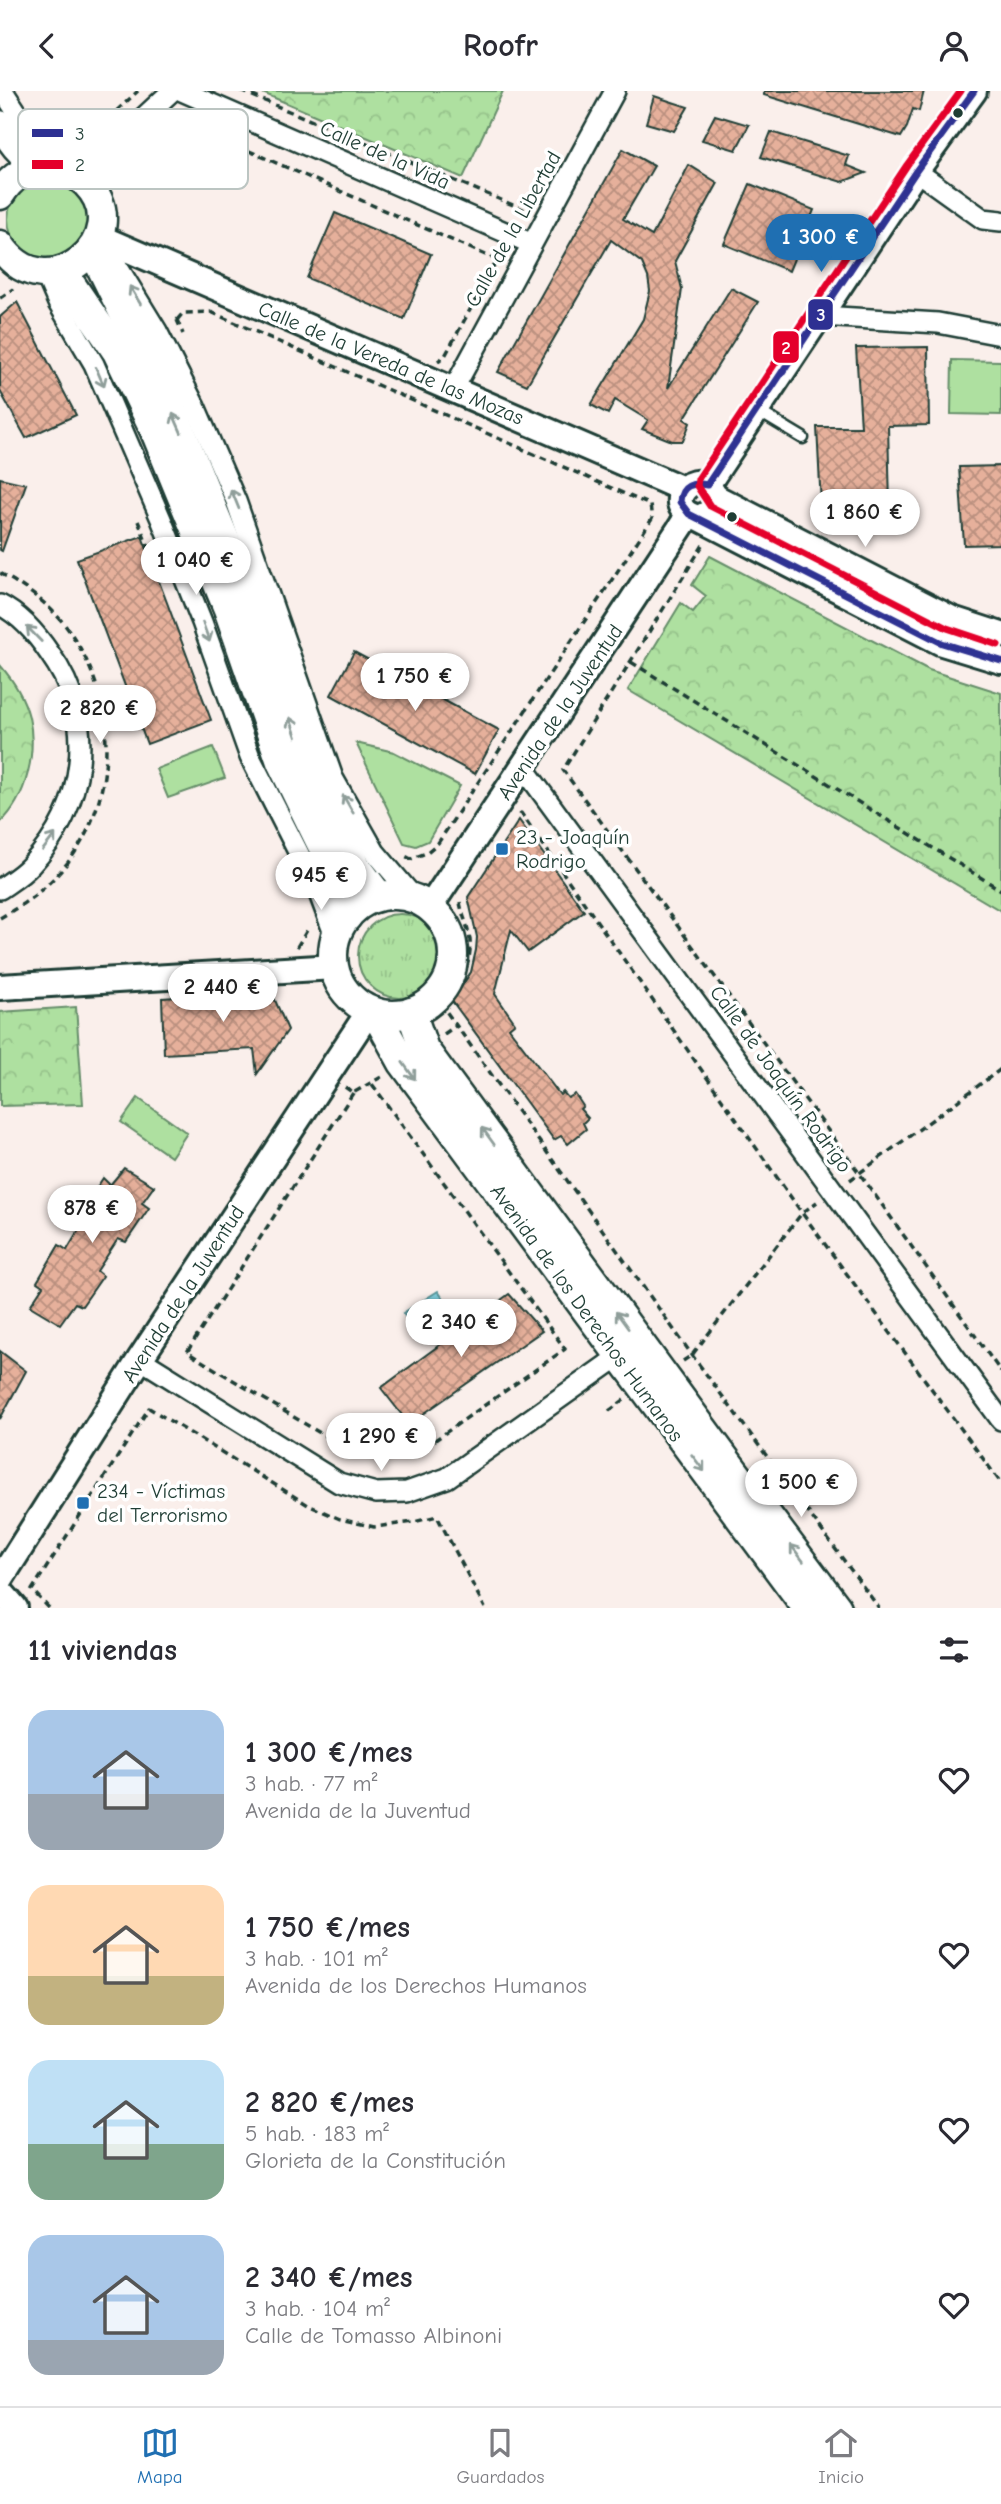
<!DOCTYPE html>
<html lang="es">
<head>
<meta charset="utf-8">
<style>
	body { margin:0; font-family:"Comic Neue",sans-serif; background:#f2f2f3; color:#2b2b33; height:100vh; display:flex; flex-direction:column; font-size:26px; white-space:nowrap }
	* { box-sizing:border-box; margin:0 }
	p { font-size:23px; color:#7c7c81 }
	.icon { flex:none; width:38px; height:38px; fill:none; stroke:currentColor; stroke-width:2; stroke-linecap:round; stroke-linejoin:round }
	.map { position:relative; height:1517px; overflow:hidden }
	.details { display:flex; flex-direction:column; background:#fff; flex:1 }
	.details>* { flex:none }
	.price { position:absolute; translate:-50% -60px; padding:0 16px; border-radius:24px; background:#fff; color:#222; font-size:23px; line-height:46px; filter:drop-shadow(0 2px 4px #0008) }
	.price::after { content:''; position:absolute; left:50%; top:42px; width:21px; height:16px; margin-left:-10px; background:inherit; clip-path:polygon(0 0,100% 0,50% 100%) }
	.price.active { background:#1f6fb2; color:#fff }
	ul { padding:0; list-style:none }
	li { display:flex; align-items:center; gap:21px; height:175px; padding:0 28px }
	li span { display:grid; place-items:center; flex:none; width:196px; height:140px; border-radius:21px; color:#555 }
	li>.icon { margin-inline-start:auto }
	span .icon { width:84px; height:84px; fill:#fffc; stroke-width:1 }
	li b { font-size:30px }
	h2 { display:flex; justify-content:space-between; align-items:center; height:84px; padding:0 28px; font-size:30px }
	header { display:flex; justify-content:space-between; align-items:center; height:91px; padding:0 28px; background:#fff; font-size:32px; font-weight:700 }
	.tabs { display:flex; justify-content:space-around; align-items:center; height:98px; border-top:2px solid #e1e1e2; background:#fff; font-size:19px; color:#7c7c81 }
	.tabs a { display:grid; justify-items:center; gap:4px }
	.tabs .active { color:#1f6fb2 }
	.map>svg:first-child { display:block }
	.grass { fill:url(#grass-tufts); stroke:#668e6a; stroke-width:2 }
	.forest { fill:url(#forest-crowns); stroke:#668e6a; stroke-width:2 }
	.garden { fill:#aee0a0; stroke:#668e6a; stroke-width:2 }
	.water { fill:url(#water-waves); stroke:#5c989c; stroke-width:2 }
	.building { fill:url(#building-cross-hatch); stroke:#1f3d34; stroke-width:2 }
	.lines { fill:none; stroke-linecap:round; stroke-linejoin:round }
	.service-casing { stroke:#1f3d34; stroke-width:15 }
	.minor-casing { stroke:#1f3d34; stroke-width:24 }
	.tertiary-casing { stroke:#1f3d34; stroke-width:30 }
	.secondary-casing { stroke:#1f3d34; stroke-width:33 }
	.path { stroke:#1f3d34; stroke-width:3.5; stroke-dasharray:7 5; stroke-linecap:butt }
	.service { stroke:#fff; stroke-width:10 }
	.minor { stroke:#fff; stroke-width:19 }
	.tertiary { stroke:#fff; stroke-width:24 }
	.secondary { stroke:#fff; stroke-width:28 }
	.bus-1-casing { stroke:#fff; stroke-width:12 }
	.bus-2-casing { stroke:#fff; stroke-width:12 }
	.bus-1 { stroke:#2e3092; stroke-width:7 }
	.bus-2 { stroke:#e4002b; stroke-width:7 }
	.oneway { stroke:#8f9e9a }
	.bus-dot { fill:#1f3d34; stroke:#fff; stroke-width:2.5 }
	.poi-dot { fill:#1f6fb2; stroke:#fff; stroke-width:2.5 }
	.labels { text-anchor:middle; stroke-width:7; stroke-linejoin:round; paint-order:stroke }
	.street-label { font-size:21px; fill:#1f3d34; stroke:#fff }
	.poi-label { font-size:21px; fill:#1f3d34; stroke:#fff; text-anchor:start }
	.key { fill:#fff; stroke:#bcc5c2; stroke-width:2 }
	.key-label { font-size:19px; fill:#1f3d34 }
	.line-badge { stroke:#fff; stroke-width:2.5 }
	.badge-label { font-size:19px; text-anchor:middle; font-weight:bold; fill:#fff }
</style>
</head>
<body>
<header><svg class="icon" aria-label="back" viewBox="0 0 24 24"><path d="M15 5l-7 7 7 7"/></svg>Roofr<svg class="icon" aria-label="person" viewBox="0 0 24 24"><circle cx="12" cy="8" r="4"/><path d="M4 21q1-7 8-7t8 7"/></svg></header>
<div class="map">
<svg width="1001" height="1517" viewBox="0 0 1001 1517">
	<defs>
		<pattern id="grass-tufts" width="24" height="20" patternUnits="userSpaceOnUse" patternTransform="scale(1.75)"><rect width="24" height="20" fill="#aee0a0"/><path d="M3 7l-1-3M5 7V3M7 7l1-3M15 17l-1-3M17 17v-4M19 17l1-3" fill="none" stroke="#95c18a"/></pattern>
		<pattern id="forest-crowns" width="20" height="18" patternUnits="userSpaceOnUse" patternTransform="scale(1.75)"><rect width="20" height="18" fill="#aee0a0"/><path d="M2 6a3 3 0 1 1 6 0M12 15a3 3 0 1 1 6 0" fill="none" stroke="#95c18a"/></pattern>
		<pattern id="water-waves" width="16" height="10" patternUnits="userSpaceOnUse" patternTransform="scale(1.75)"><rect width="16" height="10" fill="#85d4e2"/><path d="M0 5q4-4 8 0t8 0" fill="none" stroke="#72b7c2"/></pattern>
		<pattern id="building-cross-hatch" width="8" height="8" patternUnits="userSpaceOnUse" patternTransform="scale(1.75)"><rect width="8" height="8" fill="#e6b09b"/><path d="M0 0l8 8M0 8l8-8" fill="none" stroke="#ba907f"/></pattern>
	</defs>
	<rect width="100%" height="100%" fill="#faefeb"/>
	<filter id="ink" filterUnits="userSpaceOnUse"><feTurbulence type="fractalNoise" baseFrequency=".0143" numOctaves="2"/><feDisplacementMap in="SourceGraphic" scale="14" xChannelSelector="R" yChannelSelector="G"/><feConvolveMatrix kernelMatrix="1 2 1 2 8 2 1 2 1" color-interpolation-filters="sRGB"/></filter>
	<g filter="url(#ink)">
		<circle class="grass" cx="400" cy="865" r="42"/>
		<g class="forest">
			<path d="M258,0H503L463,87Z"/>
			<path d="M710,465L929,579L1001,602V820L628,599L681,512L693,521L706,505L692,494Z"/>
			<path d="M0,574C13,589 24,606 29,626C37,661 27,707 0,732Z"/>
			<path d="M76,916L83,1013L0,1015V921Z"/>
		</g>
		<g class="garden">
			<circle cx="48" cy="128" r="40"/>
			<path d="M952,269L1001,270V324L951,323Z"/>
			<path d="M356,652L394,661L460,695L428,750L416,755L404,752Z"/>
			<path d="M213,656L225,687L168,707L156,678Z"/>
			<path d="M138,1007L187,1042L171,1066L121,1031Z"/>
		</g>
		<path class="water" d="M438,1200L450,1218L415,1241L403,1222Z"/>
		<g class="building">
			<path d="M764,0H924L919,20L913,18L907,36L901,46L764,4Z"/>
			<path d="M654,5L688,16L674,40L646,32Z"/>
			<path d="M715,24L749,34L736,59L702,49Z"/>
			<path d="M771,41L849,65L846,74L866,82L842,91L761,66Z"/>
			<path d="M623,58L654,75L623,128L652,145L689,74L718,92L675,170L682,198L668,297L731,197L758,211L684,328L690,332L683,350H672L642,338L648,329L615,309L608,323L591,314L643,228L650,200L648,186L642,172L611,149L527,294L498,281Z"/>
			<path d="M750,93L814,119L789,180L724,153Z"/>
			<path d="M335,122L431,163L404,228L307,187Z"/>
			<path d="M17,211L76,324L26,347L0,300V226Z"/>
			<path d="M928,256L929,334L888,335L890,414L821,415L817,336H861L856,257Z"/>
			<path d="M1001,375V453L964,454L959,376Z"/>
			<path d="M0,387L26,393L2,460L0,459Z"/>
			<path d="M142,445L211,629L147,653L77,468Z"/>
			<path d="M354,561L499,639L475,683L331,604Z"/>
			<path d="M519,729L584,820L528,861L511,839L495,903L515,932L509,937L560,1004L563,1001L568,1007L575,1003L583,1015L580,1018L588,1027L583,1032L586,1038L568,1053L561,1045L554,1049L452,910L471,881L476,859L477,846L468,806Z"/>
			<path d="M271,900L288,939L257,983L254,958L164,963L162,907Z"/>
			<path d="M124,1077L154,1095L142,1112L149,1117L126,1151L118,1148L97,1180L103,1185L82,1215L75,1212L60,1233L30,1215L43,1195L37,1191L59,1154L67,1159L86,1127L79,1124L103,1087L110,1094Z"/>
			<path d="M509,1203L542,1240L409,1333L381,1297Z"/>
			<path d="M0,1260L26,1280L0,1328Z"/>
		</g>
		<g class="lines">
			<defs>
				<path id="service" d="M758,320L803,347"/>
				<g id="minor">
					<path d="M3,0L52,75"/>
					<path d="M182,0L530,152"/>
					<path d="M916,80L983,128L1001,130"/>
					<path d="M75,83L102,65L172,0"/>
					<path d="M99,156L119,178L157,240L195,315L236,410L333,687L375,761L415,808"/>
					<path d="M45,182L58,212L94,273L161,428L202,531L250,666L318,800L336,848"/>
					<path d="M821,225L938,232L1001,244"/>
					<path d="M453,299L615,0"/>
					<path d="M0,514C20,524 38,545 50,563C98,630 86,716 30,775C22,784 10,791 0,798"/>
					<path d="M523,676L1001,1329"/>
					<path d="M140,1268L339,1392L376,1402L407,1401L447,1387L618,1266"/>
				</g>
				<g id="tertiary">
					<path d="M99,146L683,398"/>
					<path d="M707,394L916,80L974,0"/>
					<path d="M715,406L952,528L1001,544"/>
					<path d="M699,427L712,420L715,406C698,368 655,417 699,427L942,552L1001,570"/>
					<path d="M430,816L688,425"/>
					<path d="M0,896L335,876"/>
					<path d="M0,1489L140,1268L370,919"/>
					<path d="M0,1500L15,1517"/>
				</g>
				<g id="secondary">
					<path d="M0,34L16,55L36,76"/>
					<path d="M0,104C10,87 27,75 48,75C63,75 75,82 86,92C139,145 47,225 0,154"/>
					<path d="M92,158L176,328L250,510L302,661L356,775L379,805"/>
					<path d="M62,180L117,261L154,338L228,518L281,671L338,787L347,826"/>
					<circle cx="393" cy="864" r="60"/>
					<path d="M375,921L403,972L807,1517"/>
					<path d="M411,921L424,958L726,1369L837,1517"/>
				</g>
			</defs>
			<use href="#service" class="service-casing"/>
			<use href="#minor" class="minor-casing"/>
			<use href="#tertiary" class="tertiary-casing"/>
			<use href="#secondary" class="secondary-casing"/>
			<g class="path">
				<path d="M241,0L525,119L554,66"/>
				<path d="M172,26L497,169L445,265L438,270"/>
				<path d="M68,52L86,48L138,0"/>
				<path d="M0,207L13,198"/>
				<path d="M211,221L650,414L652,428L438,752L426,762L411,768L405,765"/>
				<path d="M177,229L183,243"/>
				<path d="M177,229L183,222L211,221"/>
				<path d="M138,430L150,459"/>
				<path d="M703,454L563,679L860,1083L1001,1281"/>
				<path d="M0,482C28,498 54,516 72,544C122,618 118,725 52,789C36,805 19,816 0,827"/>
				<path d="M631,571L1001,799"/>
				<path d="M520,724L521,722L802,1122L1001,1392"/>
				<path d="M460,811C462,824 469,837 470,849C472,874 459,898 443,916L692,1264L879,1517"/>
				<path d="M297,856L309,836"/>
				<path d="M444,943L457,934"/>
				<path d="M345,996L353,1002L383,985"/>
				<path d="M353,1002L187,1261L348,1359L385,1368L418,1361L565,1258L372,993"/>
				<path d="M850,1089L1001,978"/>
				<path d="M683,1270L692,1264L802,1122L817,1111"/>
				<path d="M609,1320L624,1309"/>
				<path d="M49,1517L32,1499L149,1317L310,1415L340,1428L374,1436L414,1431L437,1425L485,1517"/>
			</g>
			<use href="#service" class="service"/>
			<use href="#minor" class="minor"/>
			<use href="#tertiary" class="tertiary"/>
			<use href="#secondary" class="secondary"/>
			<defs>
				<path id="bus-1" d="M974,0L916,80L707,394C693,391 681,394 680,411L689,423L942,552L1001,570"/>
				<path id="bus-2" d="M961,0L907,74L698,388L697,395L710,415L947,537L998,554"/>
			</defs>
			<use href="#bus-1" class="bus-1-casing"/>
			<use href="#bus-2" class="bus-2-casing"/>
			<use href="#bus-1" class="bus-1"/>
			<use href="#bus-2" class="bus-2"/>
		</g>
		<defs><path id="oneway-shaft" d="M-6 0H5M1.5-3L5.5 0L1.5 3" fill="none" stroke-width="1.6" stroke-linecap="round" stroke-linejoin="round" transform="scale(1.75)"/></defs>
		<g class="oneway">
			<use href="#oneway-shaft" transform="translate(135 204) rotate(-121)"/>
			<use href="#oneway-shaft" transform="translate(100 286) rotate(67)"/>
			<use href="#oneway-shaft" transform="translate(177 332) rotate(-114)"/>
			<use href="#oneway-shaft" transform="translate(235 408) rotate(-112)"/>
			<use href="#oneway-shaft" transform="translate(206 541) rotate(70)"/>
			<use href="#oneway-shaft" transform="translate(34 543) rotate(-134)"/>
			<use href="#oneway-shaft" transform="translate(293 636) rotate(-109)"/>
			<use href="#oneway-shaft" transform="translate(348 713) rotate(-120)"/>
			<use href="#oneway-shaft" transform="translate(49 751) rotate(-52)"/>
			<use href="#oneway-shaft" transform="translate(409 980) rotate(54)"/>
			<use href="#oneway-shaft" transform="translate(488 1045) rotate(-126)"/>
			<use href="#oneway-shaft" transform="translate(622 1229) rotate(-126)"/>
			<use href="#oneway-shaft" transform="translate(698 1372) rotate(53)"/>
			<use href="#oneway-shaft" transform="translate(797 1462) rotate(-127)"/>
		</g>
	</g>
	<g class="bus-dot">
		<circle cx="958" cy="22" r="6"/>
		<circle cx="732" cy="426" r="6"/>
	</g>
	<g class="poi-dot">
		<rect x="495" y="751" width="14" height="14" rx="3.5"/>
		<rect x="76" y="1405" width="14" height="14" rx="3.5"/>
	</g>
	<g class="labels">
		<g class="street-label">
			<text transform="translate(385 64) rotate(24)" y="7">Calle de la Vida</text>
			<text transform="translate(513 138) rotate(-61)" y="7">Calle de la Libertad</text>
			<text transform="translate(391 272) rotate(23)" y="7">Calle de la Vereda de las Mozas</text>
			<text transform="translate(560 621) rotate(-56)" y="7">Avenida de la Juventud</text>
			<text transform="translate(781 988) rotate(54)" y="7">Calle de Joaquín Rodrigo</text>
			<text transform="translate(183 1203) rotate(-57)" y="7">Avenida de la Juventud</text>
			<text transform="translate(587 1222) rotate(54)" y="7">Avenida de los Derechos Humanos</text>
		</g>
		<g class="poi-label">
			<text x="516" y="753">23 - Joaquín<tspan x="516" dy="24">Rodrigo</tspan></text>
			<text x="97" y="1407">234 - Víctimas<tspan x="97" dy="24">del Terrorismo</tspan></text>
		</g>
	</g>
	<rect x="18" y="18" width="230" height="80" rx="10" class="key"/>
	<rect x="32" y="38" width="31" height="8" fill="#2e3092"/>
	<rect x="32" y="69" width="31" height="9" fill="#e4002b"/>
	<g class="key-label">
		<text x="75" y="49">3</text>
		<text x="75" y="80">2</text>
	</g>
	<g class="line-badge">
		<rect x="807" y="207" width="27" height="33" rx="7" fill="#2e3092"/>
		<rect x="772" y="239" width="28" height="34" rx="7" fill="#e4002b"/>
	</g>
	<g class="badge-label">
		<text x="821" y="230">3</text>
		<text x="786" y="263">2</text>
	</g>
</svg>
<b class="price active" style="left:821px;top:183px">1 300 €</b>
<b class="price" style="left:865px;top:458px">1 860 €</b>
<b class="price" style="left:196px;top:506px">1 040 €</b>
<b class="price" style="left:415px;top:622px">1 750 €</b>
<b class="price" style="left:100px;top:654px">2 820 €</b>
<b class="price" style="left:321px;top:821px">945 €</b>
<b class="price" style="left:223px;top:933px">2 440 €</b>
<b class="price" style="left:92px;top:1154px">878 €</b>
<b class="price" style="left:461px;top:1268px">2 340 €</b>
<b class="price" style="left:381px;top:1382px">1 290 €</b>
<b class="price" style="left:801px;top:1428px">1 500 €</b>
</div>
<section class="details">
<h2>11 viviendas<svg class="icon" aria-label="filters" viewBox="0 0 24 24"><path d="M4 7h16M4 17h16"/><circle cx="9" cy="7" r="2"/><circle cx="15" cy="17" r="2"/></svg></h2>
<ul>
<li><span style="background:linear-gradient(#a9c7e8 60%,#9aa5b1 0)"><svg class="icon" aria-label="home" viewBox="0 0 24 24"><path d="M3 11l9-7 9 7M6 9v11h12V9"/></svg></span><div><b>1 300 €/mes</b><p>3 hab. · 77 m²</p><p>Avenida de la Juventud</p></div><svg class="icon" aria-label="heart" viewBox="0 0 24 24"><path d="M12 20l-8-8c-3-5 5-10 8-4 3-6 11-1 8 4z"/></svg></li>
<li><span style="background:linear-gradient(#ffd9b3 65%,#c2b280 0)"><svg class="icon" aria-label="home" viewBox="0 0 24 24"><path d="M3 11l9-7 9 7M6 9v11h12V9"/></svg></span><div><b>1 750 €/mes</b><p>3 hab. · 101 m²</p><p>Avenida de los Derechos Humanos</p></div><svg class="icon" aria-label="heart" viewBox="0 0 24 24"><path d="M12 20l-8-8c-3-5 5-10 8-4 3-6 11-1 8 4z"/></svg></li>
<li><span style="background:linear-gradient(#bfe0f5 60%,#7fa58c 0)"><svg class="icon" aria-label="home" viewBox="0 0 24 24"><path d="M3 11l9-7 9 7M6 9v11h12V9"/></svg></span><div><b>2 820 €/mes</b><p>5 hab. · 183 m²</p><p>Glorieta de la Constitución</p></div><svg class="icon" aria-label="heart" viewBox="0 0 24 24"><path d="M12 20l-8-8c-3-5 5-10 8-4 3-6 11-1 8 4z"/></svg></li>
<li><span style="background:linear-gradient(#a9c7e8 75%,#9aa5b1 0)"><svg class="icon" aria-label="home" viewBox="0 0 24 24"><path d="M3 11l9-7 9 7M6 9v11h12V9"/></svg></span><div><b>2 340 €/mes</b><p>3 hab. · 104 m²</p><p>Calle de Tomasso Albinoni</p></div><svg class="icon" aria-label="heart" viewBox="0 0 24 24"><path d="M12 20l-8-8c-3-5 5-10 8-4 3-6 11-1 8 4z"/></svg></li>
</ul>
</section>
<nav class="tabs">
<a class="active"><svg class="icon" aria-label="map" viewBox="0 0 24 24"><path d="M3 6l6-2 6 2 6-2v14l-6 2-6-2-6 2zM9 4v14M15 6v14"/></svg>Mapa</a>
<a><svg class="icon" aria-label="saved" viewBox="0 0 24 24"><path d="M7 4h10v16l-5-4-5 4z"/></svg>Guardados</a>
<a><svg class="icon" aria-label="home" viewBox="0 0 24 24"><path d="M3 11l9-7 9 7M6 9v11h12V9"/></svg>Inicio</a>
</nav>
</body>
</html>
